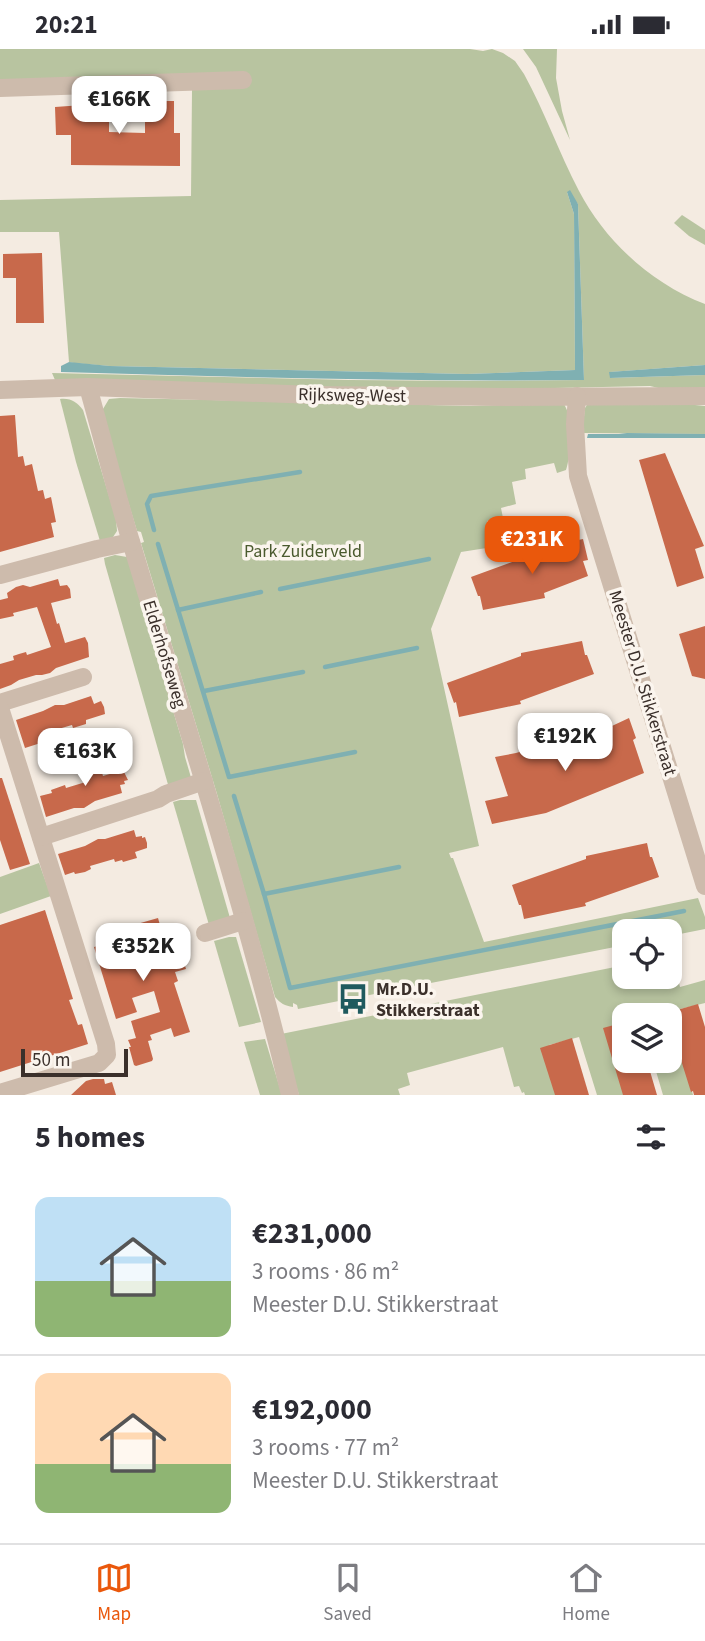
<!DOCTYPE html>
<html lang="en">
<head>
<meta charset="utf-8">
<style>
	body { margin:0; font-family:"Source Sans 3",sans-serif; background:#f7f7f7; color:#2b2b33; height:100vh; display:flex; flex-direction:column; font-size:26px; white-space:nowrap }
	* { box-sizing:border-box; margin:0 }
	p { font-size:23px; color:#7c7c81 }
	.icon { flex:none; width:38px; height:38px; fill:none; stroke:currentColor; stroke-width:2; stroke-linecap:round; stroke-linejoin:round }
	.map { position:relative; height:1046px; overflow:hidden }
	.panel { display:flex; flex-direction:column; background:#fff; flex:1 }
	.panel>* { flex:none }
	.tools { position:absolute; left:612px; top:870px; display:grid; gap:14px }
	.tools a { display:grid; place-items:center; width:70px; height:70px; border-radius:14px; background:#fff; box-shadow:0 4px 10px #0003; font-size:35px }
	.scale { position:absolute; left:21px; bottom:18px; width:107px; box-sizing:border-box; padding-left:7px; border:4px solid #3b302b; border-top:0; font-size:19px; line-height:24px; white-space:nowrap; color:#3b302b; -webkit-text-stroke:5px #fbf5ee; paint-order:stroke }
	.price { position:absolute; translate:-50% -60px; padding:0 16px; border-radius:14px; background:#fff; color:#222; font-size:23px; line-height:46px; filter:drop-shadow(0 2px 4px #0008) }
	.price::after { content:''; position:absolute; left:50%; top:42px; width:21px; height:16px; margin-left:-10px; background:inherit; clip-path:polygon(0 0,100% 0,50% 100%) }
	.price.selected { background:#ea580c; color:#fff }
	ul { padding:0; list-style:none }
	li { display:flex; align-items:center; gap:21px; height:175px; padding:0 35px }
	li+li { border-top:2px solid #e1e1e2 }
	li span { display:grid; place-items:center; flex:none; width:196px; height:140px; border-radius:14px; color:#555 }
	li>.icon { margin-inline-start:auto }
	span .icon { width:84px; height:84px; fill:#fffc; stroke-width:1 }
	li b { font-size:30px }
	h2 { display:flex; justify-content:space-between; align-items:center; height:84px; padding:0 35px; font-size:30px }
	.status { display:flex; justify-content:space-between; align-items:center; height:49px; padding:0 35px; background:#fff; direction:ltr }
	.status svg { height:19px; fill:currentColor }
	.menu { display:flex; justify-content:space-around; align-items:center; height:98px; border-top:2px solid #e1e1e2; background:#fff; font-size:19px; color:#7c7c81 }
	.menu a { display:grid; justify-items:center; gap:4px }
	.menu .selected { color:#ea580c }
	.map>svg:first-child { display:block }
	.green { fill:#b8c4a0 }
	.water { fill:#7fb0b2 }
	.lines { fill:none; stroke-linecap:round; stroke-linejoin:round }
	.stream { stroke:#7fb0b2; stroke-width:4.5 }
	.building { fill:#c8694b }
	.minor { stroke:#cdbbac; stroke-width:18 }
	.labels { text-anchor:middle; stroke-width:7; stroke-linejoin:round; paint-order:stroke }
	.street-label { font-size:18px; fill:#3b302b; stroke:#fbf5ee }
	.park-label { font-size:18px; fill:#4a5a2e; stroke:#fbf5ee }
	.poi-label { font-size:18px; font-weight:bold; fill:#3b302b; stroke:#fbf5ee; text-anchor:start }
</style>
</head>
<body>
<div class="status"><b>20:21</b><svg viewBox="0 0 49 12"><path d="M0 12V9h3v3zM5 12V6h3v6zM10 12V3h3v9zM15 12V0h3v12zM26 1h20v11H26zM47 4h2v5h-2z"/></svg></div>
<div class="map">
<svg width="705" height="1046" viewBox="0 0 705 1046">
	<rect width="100%" height="100%" fill="#f4ebe1"/>
	<g class="green">
		<path d="M0,0H470L483,2L492,0L503,4L515,12L524,25C545,63 559,104 579,142C605,192 652,235 705,255V316L610,323V329L705,326V341H667L650,337L455,341L55,331L52,324L351,331L466,332L584,331L578,155L567,143L574,165L575,321L467,325L110,317L74,314L69,313L59,183H0V151L191,147L192,41L0,32Z"/>
		<path d="M523,0H557L556,29L562,62L570,91L536,18Z"/>
		<path d="M682,166L705,181V196L689,187L674,174Z"/>
		<path d="M120,349L471,357L563,354C574,367 571,405 566,421L557,424L554,414L525,420L526,430L512,433L516,455L501,459L503,469L487,472L493,498L461,503L431,580L479,797L449,804L451,809H453L484,893L698,849L705,868V880L670,887V882H625V896L298,960L297,956L293,954V958C285,957 280,954 275,948L217,745L141,494L144,493L141,483L137,482L102,367L103,360L109,350Z"/>
		<path d="M60,350C72,349 76,353 83,361L116,470L117,482L113,488L100,492L76,413Z"/>
		<path d="M675,354L705,357V385L582,384L585,359L587,356Z"/>
		<path d="M115,506L127,508L183,695L185,708L192,732L169,739L105,515L104,509Z"/>
		<path d="M180,751H196L230,869L209,876L173,753Z"/>
		<path d="M39,814L51,847L0,865V828Z"/>
		<path d="M229,888H236L261,973L239,978L214,892Z"/>
		<path d="M672,906L680,938L705,931V954L672,962L693,1046H663L653,1012H670V966H625V974L610,979L629,1046H597L579,988L549,996L562,1046H525L524,1043L522,1044L519,1037L514,1038L503,998L407,1024L410,1036L398,1040L400,1046H299L281,985L625,916V928H670V907Z"/>
		<path d="M265,990L282,1046H260L244,993Z"/>
	</g>
	<g class="water">
		<path d="M570,141L578,155L584,331C410,333 235,328 61,323V317L69,313L110,317L467,325L575,321L574,165L567,143Z"/>
		<path d="M705,316V326L610,329L609,323Z"/>
		<path d="M627,384L705,385V389H587L588,385H619Z"/>
	</g>
	<g class="lines">
		<g class="stream">
			<path d="M154,481L147,455L151,447L300,423"/>
			<path d="M158,495L229,728L355,703"/>
			<path d="M280,540L429,510"/>
			<path d="M178,561L261,543"/>
			<path d="M325,618L417,599"/>
			<path d="M204,642L303,623"/>
			<path d="M234,747L264,845L399,818"/>
			<path d="M264,845L290,939L684,862"/>
		</g>
	</g>
	<g class="building">
		<path d="M93,50L109,51V83L145,84V52H174V84H180V117L71,116V86H56L55,58L83,56V51Z"/>
		<path d="M42,204L44,274H16V229H3V205Z"/>
		<path d="M15,366L18,408L23,407L25,417L32,415L38,442L43,441L45,450L51,448L56,473L51,474L54,488L0,503V367Z"/>
		<path d="M665,404L704,497L695,500L704,529L677,538L639,411Z"/>
		<path d="M583,490L588,511L583,512L588,527L544,544L545,549L483,561L480,547H478L471,528L545,501L544,498Z"/>
		<path d="M58,530L60,537L67,536L70,540L71,549L51,554L57,575L59,574L65,594L85,588L88,594L89,608L56,619L50,624L42,626H36L19,631L11,636L0,640V615L14,611L13,607L19,605L26,603L27,606L51,598L37,558L13,564L14,567L0,570V551L8,549L7,544L16,538L23,536L30,538Z"/>
		<path d="M705,577V630L692,627L679,585Z"/>
		<path d="M582,592L585,606H587L594,625L520,652L521,655L459,668L456,653L454,654L447,634L521,607V604Z"/>
		<path d="M91,647L94,655L101,652L104,658L105,665L86,671V675L73,679L72,676L48,683L50,691L25,699L16,671L43,662L55,656H64Z"/>
		<path d="M629,669L636,689L633,691L644,724L546,764L492,775L485,752L508,747L495,708L516,704L543,696L544,699L556,696L581,689L582,691Z"/>
		<path d="M95,700L103,727L123,721L128,731L124,732L125,735L120,736L122,744L95,752L84,759H74L46,768L40,747L52,744L51,741L65,736L66,739L89,732L80,704Z"/>
		<path d="M0,729H2L30,815L10,821L0,791Z"/>
		<path d="M134,781L136,788L142,787V789L145,788L147,794V799L135,803L137,809L123,813L122,811L115,813L114,810L90,817L91,820L85,823L75,825L74,823L65,826L58,805L85,797L98,790H105Z"/>
		<path d="M647,794L650,808H652L659,828L585,854L586,857L524,870L521,856H519L512,836L586,810V807Z"/>
		<path d="M45,861L73,950L69,951L78,976L82,975L88,995L0,1023V876Z"/>
		<path d="M158,869L169,908L181,905L186,920L175,923L178,932L174,934L190,983L174,988L171,979L150,986L152,991L148,992L153,1010L152,1012L136,1017L134,1016L129,998H131L128,991L136,989L131,972L160,963L154,942L132,949L137,963L116,970L94,898L119,891L116,881Z"/>
		<path d="M698,955L705,978V1046H694L693,1042L691,1043L670,976V963Z"/>
		<path d="M625,973V1012H647L657,1046H623L603,979Z"/>
		<path d="M572,989L589,1046H555L540,999Z"/>
		<path d="M93,1030H104L105,1035L112,1033L116,1046H71L86,1032Z"/>
	</g>
	<g class="lines">
		<g class="minor">
			<path d="M0,39L243,31"/>
			<path d="M88,338C103,391 116,444 132,496C187,679 246,861 290,1046"/>
			<path d="M0,341L88,338L315,346L506,348L705,347"/>
			<path d="M577,347L575,375L578,427L705,837"/>
			<path d="M0,526L97,500L131,493"/>
			<path d="M0,654L83,628"/>
			<path d="M0,659L106,995L107,1006L99,1014L0,1044"/>
			<path d="M41,788L158,750L166,745L204,732"/>
			<path d="M205,884L243,872"/>
		</g>
	</g>
	<defs>
		<symbol id="bus-bare" viewBox="-9 -9 18 18"><path d="M-5-6H5V4H4V6H2V4H-2V6H-4V4H-5ZM-3.5-4V0h7V-4ZM-3.5 1.2v1.5H-2V1.2ZM2 1.2v1.5H3.5V1.2Z" fill="#1f5a5e" stroke="#fbf5ee" stroke-width="2.5" paint-order="stroke"/></symbol>
	</defs>
	<g fill-rule="evenodd">
		<use href="#bus-bare" x="331" y="928" width="44" height="44"/>
	</g>
	<g class="labels">
		<g class="street-label">
			<text transform="translate(352 346) rotate(1)" y="6">Rijksweg-West</text>
			<text transform="translate(165 605) rotate(73)" y="6">Elderhofseweg</text>
			<text transform="translate(643 634) rotate(73)" y="6">Meester D.U. Stikkerstraat</text>
		</g>
		<g class="park-label">
			<text x="303" y="508">Park Zuiderveld</text>
		</g>
		<g class="poi-label">
			<text x="376" y="946">Mr.D.U.<tspan x="376" dy="21">Stikkerstraat</tspan></text>
		</g>
	</g>
</svg>
<div class="tools">
<a><svg class="icon" aria-label="locate" viewBox="0 0 24 24"><circle cx="12" cy="12" r="6"/><path d="M12 2v4M12 18v4M2 12h4M18 12h4"/></svg></a>
<a><svg class="icon" aria-label="layers" viewBox="0 0 24 24"><path d="M12 4l9 5-9 5-9-5zM3 14l9 5 9-5"/></svg></a>
</div>
<div class="scale">50 m</div>
<b class="price" style="left:119px;top:87px">€166K</b>
<b class="price selected" style="left:532px;top:527px">€231K</b>
<b class="price" style="left:565px;top:724px">€192K</b>
<b class="price" style="left:85px;top:739px">€163K</b>
<b class="price" style="left:143px;top:934px">€352K</b>
</div>
<section class="panel">
<h2>5 homes<svg class="icon" aria-label="filters" viewBox="0 0 24 24"><path d="M4 7h16M4 17h16"/><circle cx="9" cy="7" r="2"/><circle cx="15" cy="17" r="2"/></svg></h2>
<ul>
<li><span style="background:linear-gradient(#bfe0f5 60%,#8fb573 0)"><svg class="icon" aria-label="home" viewBox="0 0 24 24"><path d="M3 11l9-7 9 7M6 9v11h12V9"/></svg></span><div><b>€231,000</b><p>3 rooms · 86 m²</p><p>Meester D.U. Stikkerstraat</p></div></li>
<li><span style="background:linear-gradient(#ffd9b3 65%,#8fb573 0)"><svg class="icon" aria-label="home" viewBox="0 0 24 24"><path d="M3 11l9-7 9 7M6 9v11h12V9"/></svg></span><div><b>€192,000</b><p>3 rooms · 77 m²</p><p>Meester D.U. Stikkerstraat</p></div></li>
</ul>
</section>
<nav class="menu">
<a class="selected"><svg class="icon" aria-label="map" viewBox="0 0 24 24"><path d="M3 6l6-2 6 2 6-2v14l-6 2-6-2-6 2zM9 4v14M15 6v14"/></svg>Map</a>
<a><svg class="icon" aria-label="saved" viewBox="0 0 24 24"><path d="M7 4h10v16l-5-4-5 4z"/></svg>Saved</a>
<a><svg class="icon" aria-label="home" viewBox="0 0 24 24"><path d="M3 11l9-7 9 7M6 9v11h12V9"/></svg>Home</a>
</nav>
</body>
</html>
